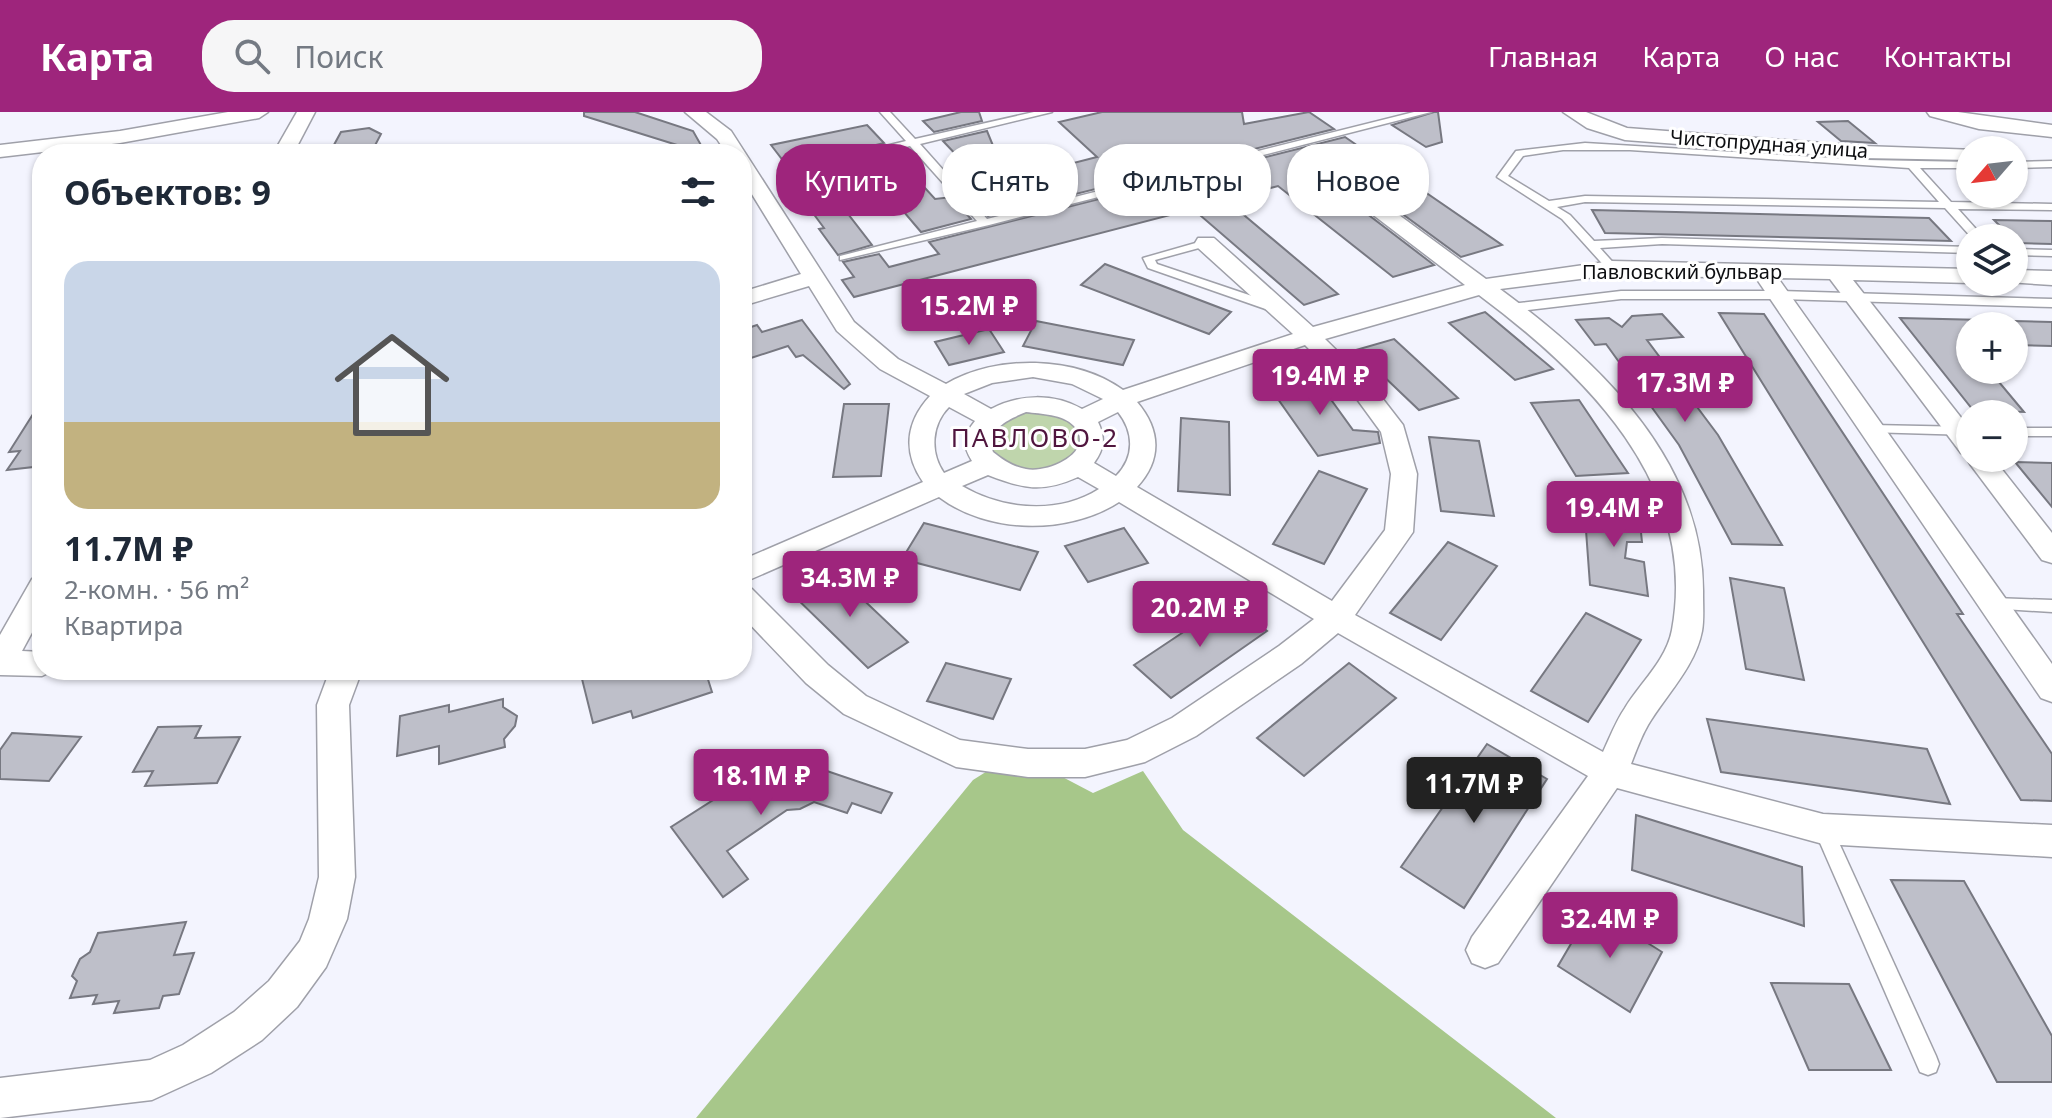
<!DOCTYPE html>
<html lang="ru">
<head>
<meta charset="utf-8">
<style>
	body { margin:0; font-family:"Noto Sans",sans-serif; background:#f6f6f7; color:#1f2937; height:100vh; display:flex; flex-direction:column; font-size:30px; white-space:nowrap }
	* { box-sizing:border-box; margin:0 }
	p { font-size:26px; color:#747a83 }
	.icon { flex:none; width:44px; height:44px; fill:none; stroke:currentColor; stroke-width:2; stroke-linecap:round; stroke-linejoin:round }
	.map { position:relative; flex:1; overflow:hidden }
	.drawer { position:absolute; left:32px; top:32px; width:720px; height:536px; display:flex; flex-direction:column; background:#fff; border-radius:32px; box-shadow:0 2px 6px #0004 }
	.drawer>* { flex:none }
	.top-card { position:absolute; left:776px; top:32px; width:760px; height:72px; display:flex; gap:16px }
	.needle { width:52px; rotate:242deg }
	.tools { position:absolute; left:1956px; top:24px; display:grid; gap:16px }
	.tools a { display:grid; place-items:center; width:72px; height:72px; border-radius:50%; background:#fff; box-shadow:0 2px 6px #0004; font-size:40px }
	.price { position:absolute; translate:-50% -68px; padding:0 18px; border-radius:8px; background:#9e257c; color:#fff; font-size:26px; line-height:52px; filter:drop-shadow(0 2px 4px #0008) }
	.price::after { content:''; position:absolute; left:50%; top:48px; width:24px; height:18px; margin-left:-12px; background:inherit; clip-path:polygon(0 0,100% 0,50% 100%) }
	.price.current { background:#222; color:#fff }
	ul { padding:0; list-style:none }
	li { display:grid; align-content:center; gap:16px; height:424px; padding:0 32px }
	li+li { border-top:2px solid #e0e1e3 }
	li span { display:grid; place-items:center; height:248px; border-radius:24px; color:#555 }
	li>.icon { margin-inline-start:auto }
	span .icon { width:144px; height:144px; fill:#fffc; stroke-width:1 }
	li b { font-size:34px }
	h2 { display:flex; justify-content:space-between; align-items:center; height:96px; padding:0 32px; font-size:34px }
	.tag { padding:0 28px; border-radius:32px; background:#fff; box-shadow:0 2px 6px #0004; font-size:28px; line-height:72px }
	.tag.current { background:#9e257c; color:#fff }
	header { display:flex; align-items:center; gap:48px; box-sizing:border-box; height:112px; padding:0 40px; background:#9e257c; color:#fff }
	header strong { font-size:38px }
	nav { display:flex; gap:44px; margin-inline-start:auto; font-size:28px }
	.search { width:560px; height:72px; background:#f6f6f7; display:flex; align-items:center; gap:20px; box-sizing:border-box; padding:0 28px; border-radius:32px; color:#747a83; font-size:30px }
	.map>svg:first-child { display:block }
	.green { fill:#bfd5ac }
	.forest { fill:#a7c78a }
	.building { fill:#bebfc9; stroke:#777881; stroke-width:2 }
	.lines { fill:none; stroke-linecap:round; stroke-linejoin:round }
	.service-casing { stroke:#9fa0a9; stroke-width:3 }
	.minor-casing { stroke:#9fa0a9; stroke-width:3 }
	.service { fill:#fff; fill-rule:evenodd }
	.minor { fill:#fff; fill-rule:evenodd }
	.labels { text-anchor:middle; stroke-width:6; stroke-linejoin:round; paint-order:stroke }
	.far-street-label { font-size:20px; fill:#0d0e11; stroke:#fff }
	.neighbourhood-label { font-size:26px; letter-spacing:2px; fill:#50163e; stroke:#fff }
</style>
</head>
<body>
<header>
<strong>Карта</strong>
<div class="search"><svg class="icon" aria-label="search" viewBox="0 0 24 24"><circle cx="10" cy="10" r="6"/><path d="M15 15l6 6"/></svg>Поиск</div>
<nav><a>Главная</a><a>Карта</a><a>О нас</a><a>Контакты</a></nav>
</header>
<div class="map">
<svg width="2052" height="1006" viewBox="0 0 2052 1006">
	<rect width="100%" height="100%" fill="#f3f4fe"/>
	<path class="green" d="M1029,297L1072,308L1082,323L1080,339C1072,345 1062,354 1053,357C1027,364 978,350 992,316Z"/>
	<path class="forest" d="M1000,651L1053,660L1093,681L1143,659L1183,718L1556,1006H696L973,668Z"/>
	<g class="building">
		<path d="M584,0H635L693,19L706,42L584,4Z"/>
		<path d="M961,0H979L982,9L934,20L923,9Z"/>
		<path d="M1102,0H1242L1244,12L1309,0L1334,17L988,104L968,81L985,77L983,71L943,29L987,19L1007,68L1097,45L1059,10Z"/>
		<path d="M1434,0H1438L1442,30L1426,35L1392,13Z"/>
		<path d="M1848,9L1875,31L1841,29L1818,10Z"/>
		<path d="M867,13L884,31L788,55L771,33Z"/>
		<path d="M369,16L381,22L371,41L329,42L341,20Z"/>
		<path d="M1345,25L1502,133L1461,145L1371,79L1360,76L1349,84L1353,91L1434,153L1393,165L1278,74L1226,88L1338,182L1304,193L1193,97L854,185L842,168L854,165L843,150L879,142L889,155L939,142L929,130Z"/>
		<path d="M893,41L935,87L952,85L971,107L921,120L882,74L835,85L872,133L838,143L819,117L824,116L793,74L801,73L794,64Z"/>
		<path d="M1592,98L1929,106L1951,129L1605,121Z"/>
		<path d="M1994,108L2052,109V132L2017,131Z"/>
		<path d="M1105,152L1231,200L1209,222L1081,173Z"/>
		<path d="M1485,200L1553,257L1515,268L1449,211Z"/>
		<path d="M1719,201L1764,202L1963,502H1957L2052,642V689L2021,688Z"/>
		<path d="M1662,202L1683,225L1647,228L1718,323L1782,433L1732,432L1679,333L1606,232L1595,233L1576,208L1609,206L1622,215L1632,204Z"/>
		<path d="M1900,206L1984,208L1978,214H1970V221L1963,227L1970,236V258H1989L2024,300L1973,298Z"/>
		<path d="M802,208L850,272L844,277L803,243L796,245L788,234L751,246L750,243L742,245V218L757,213L762,220Z"/>
		<path d="M1036,209L1134,228L1123,253L1023,234Z"/>
		<path d="M2014,209L2052,210V234L2014,233Z"/>
		<path d="M989,217L1004,240L949,253L935,230Z"/>
		<path d="M1394,227L1458,286L1419,298L1356,238Z"/>
		<path d="M1314,264L1353,318L1378,320L1380,331L1318,344L1268,273Z"/>
		<path d="M42,288V354L7,358L20,339L9,340Z"/>
		<path d="M1579,288L1628,361L1576,364L1531,291Z"/>
		<path d="M844,292H889L881,364L833,365Z"/>
		<path d="M1181,306L1229,310L1230,383L1178,379Z"/>
		<path d="M1429,325L1479,329L1494,404L1441,399Z"/>
		<path d="M2015,350L2052,351V395Z"/>
		<path d="M1319,359L1367,377L1324,452L1273,432Z"/>
		<path d="M1584,391L1639,401L1642,430H1627L1625,446L1644,450L1648,484L1590,473Z"/>
		<path d="M924,411L1038,440L1020,478L902,447Z"/>
		<path d="M1124,416L1148,451L1088,470L1065,434Z"/>
		<path d="M1448,430L1497,454L1441,528L1390,501Z"/>
		<path d="M832,458L908,530L868,556L792,482Z"/>
		<path d="M1730,466L1784,476L1804,568L1746,557Z"/>
		<path d="M1230,489L1267,519L1171,586L1134,553Z"/>
		<path d="M1586,501L1641,528L1588,610L1531,579Z"/>
		<path d="M946,551L1011,567L993,607L927,589Z"/>
		<path d="M1349,551L1396,586L1304,664L1257,626Z"/>
		<path d="M610,558H705L712,580L633,606L631,599L593,611L582,567Z"/>
		<path d="M503,587V595L517,604L515,614L504,627L505,635L439,652V634L397,644L400,604L449,593V600Z"/>
		<path d="M1707,607L1927,637L1950,692L1721,660Z"/>
		<path d="M201,614L195,626L240,625L217,671L145,674L153,659L133,660L158,615Z"/>
		<path d="M12,621L81,625L49,669L0,667V638Z"/>
		<path d="M1487,632L1547,667L1464,796L1401,755Z"/>
		<path d="M768,653L783,671L801,670L814,676L824,658L892,681L881,701L852,691L847,701L814,690L800,697L787,698L727,739L748,767L723,785L671,715Z"/>
		<path d="M1636,703L1802,755L1804,814L1632,758Z"/>
		<path d="M1891,768L1964,769L2052,924V970H1997Z"/>
		<path d="M1592,796L1662,840L1630,900L1558,854Z"/>
		<path d="M186,810L174,843L194,841L179,882L163,884L159,896L114,901L119,889L93,892L97,883L70,886L77,869L72,864L80,847L90,840L98,821Z"/>
		<path d="M1771,871L1849,872L1891,958H1809Z"/>
	</g>
	<g class="lines">
		<defs>
			<g id="service">
				<path d="M880,0H890L915,27L1034,0H1052L920,32L987,107L1414,0H1431L989,113L840,148V144L977,109L910,34L789,62L784,59L906,29Z"/>
				<path d="M1585,31L1867,48L1970,50V56H1920L1951,90L2052,92V98L1958,97L1984,126H1972L1945,96L1585,90L1557,95L1570,103L1594,129L1662,126L1970,135V141L1662,132L1600,136L1618,156L1612,160L1608,158L1562,107L1497,65L1516,39ZM1563,38H1630L1909,56L1939,90L1585,84L1549,89L1508,64L1523,44Z"/>
				<path d="M2052,49V55L2014,56V50Z"/>
				<path d="M1206,128L1212,131L1210,133L1155,148L1157,152L1282,194V200H1274L1148,156L1143,146Z"/>
				<path d="M2014,137L2052,138V144L2014,143Z"/>
				<path d="M1621,179H1780L2052,187V195L1780,187H1621L1511,200L1505,196L1511,192Z"/>
				<path d="M1872,313L1970,315V323L1867,320L1865,317L1867,314Z"/>
				<rect x="2014" y="316" width="38" height="8"/>
				<path d="M1994,486L2052,488V500L1988,496L1986,492Z"/>
				<path d="M1823,709L1830,711L1936,944L1939,952L1936,960L1928,963L1920,960L1814,717L1816,711Z"/>
			</g>
			<g id="minor">
				<path d="M228,0H268L259,6L120,31L0,45V33L120,19Z"/>
				<path d="M297,0H315L293,42H273Z"/>
				<path d="M685,0H706L731,19L854,210L898,247L946,272C995,243 1075,243 1123,278L1293,222L1198,136L1195,131L1198,126H1214L1313,215L1465,173L1355,89L1352,85L1362,79L1369,81L1486,167L1612,149L1970,157V170H1973L1970,171L1853,168L1970,317V346H1993L2052,421V451L2042,448L1970,352L1966,346L1968,343L1961,341L1830,167L1778,166L2052,552V590L2041,586L1756,166L1612,163L1500,177C1599,250 1705,349 1703,483C1703,494 1704,508 1702,519C1695,555 1666,583 1648,613C1641,625 1636,639 1631,652L1823,702L2052,713V745L1823,732L1617,676L1498,851L1485,856L1472,851L1466,838L1472,825L1588,664L1338,521L1301,552L1196,624L1145,650L1085,665H1028L956,655L844,602L806,571L742,504V474L752,477L828,553L866,584L960,628L1028,637H1085L1127,628L1172,606L1279,534L1314,507L1119,390C1068,423 988,422 939,385L742,471V448L923,370C903,341 905,311 930,284L880,257L837,219L809,174L742,194V180L801,162L742,66V42H727L717,27ZM1479,183C1585,262 1699,372 1672,518C1666,549 1640,571 1625,596C1616,609 1610,625 1603,640L1355,503L1413,420L1417,362L1403,313L1372,273L1325,227ZM1305,233L1354,283L1381,320L1391,362L1385,418L1332,489L1137,375C1162,348 1161,318 1137,290ZM1033,265L1072,272L1103,287L1082,297C1053,281 1020,282 991,297L964,282L992,271ZM949,295L975,309C963,324 962,333 972,349L944,361C930,341 931,313 949,295ZM1026,300C1041,302 1063,302 1074,314C1097,340 1047,362 1026,357C1013,355 1003,348 993,340C984,318 1009,307 1026,300ZM1118,300C1134,320 1135,345 1116,364L1094,351C1105,336 1105,325 1098,310ZM988,363C1024,377 1042,381 1078,365L1099,377C1058,403 1003,398 962,374Z"/>
				<path d="M1563,0H1586L1627,16L1863,34L1977,38H1970V48L1863,46L1625,28L1587,16Z"/>
				<path d="M1927,0H1958L2052,13V25L1979,17L1930,4Z"/>
				<path d="M2014,158L2052,159V173L2007,170H2014Z"/>
				<path d="M42,464V502L22,539L42,540V558H54L42,564L0,563V523L32,467Z"/>
				<path d="M330,558H362L349,593L355,765L347,807L326,855L297,895L262,928L211,961L152,988L0,1006V966L150,948L183,933L234,900L269,869L300,829L309,807L319,765L317,593Z"/>
			</g>
		</defs>
		<use href="#service" class="service-casing"/>
		<use href="#minor" class="minor-casing"/>
		<use href="#service" class="service"/>
		<use href="#minor" class="minor"/>
	</g>
	<g class="labels">
		<g class="far-street-label">
			<text transform="translate(1769 32) rotate(4)" y="7">Чистопрудная улица</text>
			<text x="1682" y="167">Павловский бульвар</text>
		</g>
		<g class="neighbourhood-label">
			<text x="1035" y="335">ПАВЛОВО-2</text>
		</g>
	</g>
</svg>
<div class="tools">
<a><svg class="needle" viewBox="-14 -14 28 28"><path d="M0-13l5 13h-10z" fill="#e53935"/><path d="M0 13l5-13h-10z" fill="#747a83"/></svg></a>
<a><svg class="icon" aria-label="layers" viewBox="0 0 24 24"><path d="M12 4l9 5-9 5-9-5zM3 14l9 5 9-5"/></svg></a>
<a>+</a>
<a>−</a>
</div>
<b class="price" style="left:969px;top:235px">15.2M ₽</b>
<b class="price" style="left:1320px;top:305px">19.4M ₽</b>
<b class="price" style="left:1685px;top:312px">17.3M ₽</b>
<b class="price" style="left:1614px;top:437px">19.4M ₽</b>
<b class="price" style="left:850px;top:507px">34.3M ₽</b>
<b class="price" style="left:1200px;top:537px">20.2M ₽</b>
<b class="price" style="left:761px;top:705px">18.1M ₽</b>
<b class="price current" style="left:1474px;top:713px">11.7M ₽</b>
<b class="price" style="left:1610px;top:848px">32.4M ₽</b>
<div class="top-card">
<a class="tag current">Купить</a>
<a class="tag">Снять</a>
<a class="tag">Фильтры</a>
<a class="tag">Новое</a>
</div>
<section class="drawer">
<h2>Объектов: 9<svg class="icon" aria-label="filters" viewBox="0 0 24 24"><path d="M4 7h16M4 17h16"/><circle cx="9" cy="7" r="2"/><circle cx="15" cy="17" r="2"/></svg></h2>
<ul>
<li><span style="background:linear-gradient(#c9d6e8 65%,#c2b280 0)"><svg class="icon" aria-label="home" viewBox="0 0 24 24"><path d="M3 11l9-7 9 7M6 9v11h12V9"/></svg></span><div><b>11.7M ₽</b><p>2-комн. · 56 m²</p><p>Квартира</p></div></li>
</ul>
</section>
</div>
</body>
</html>
